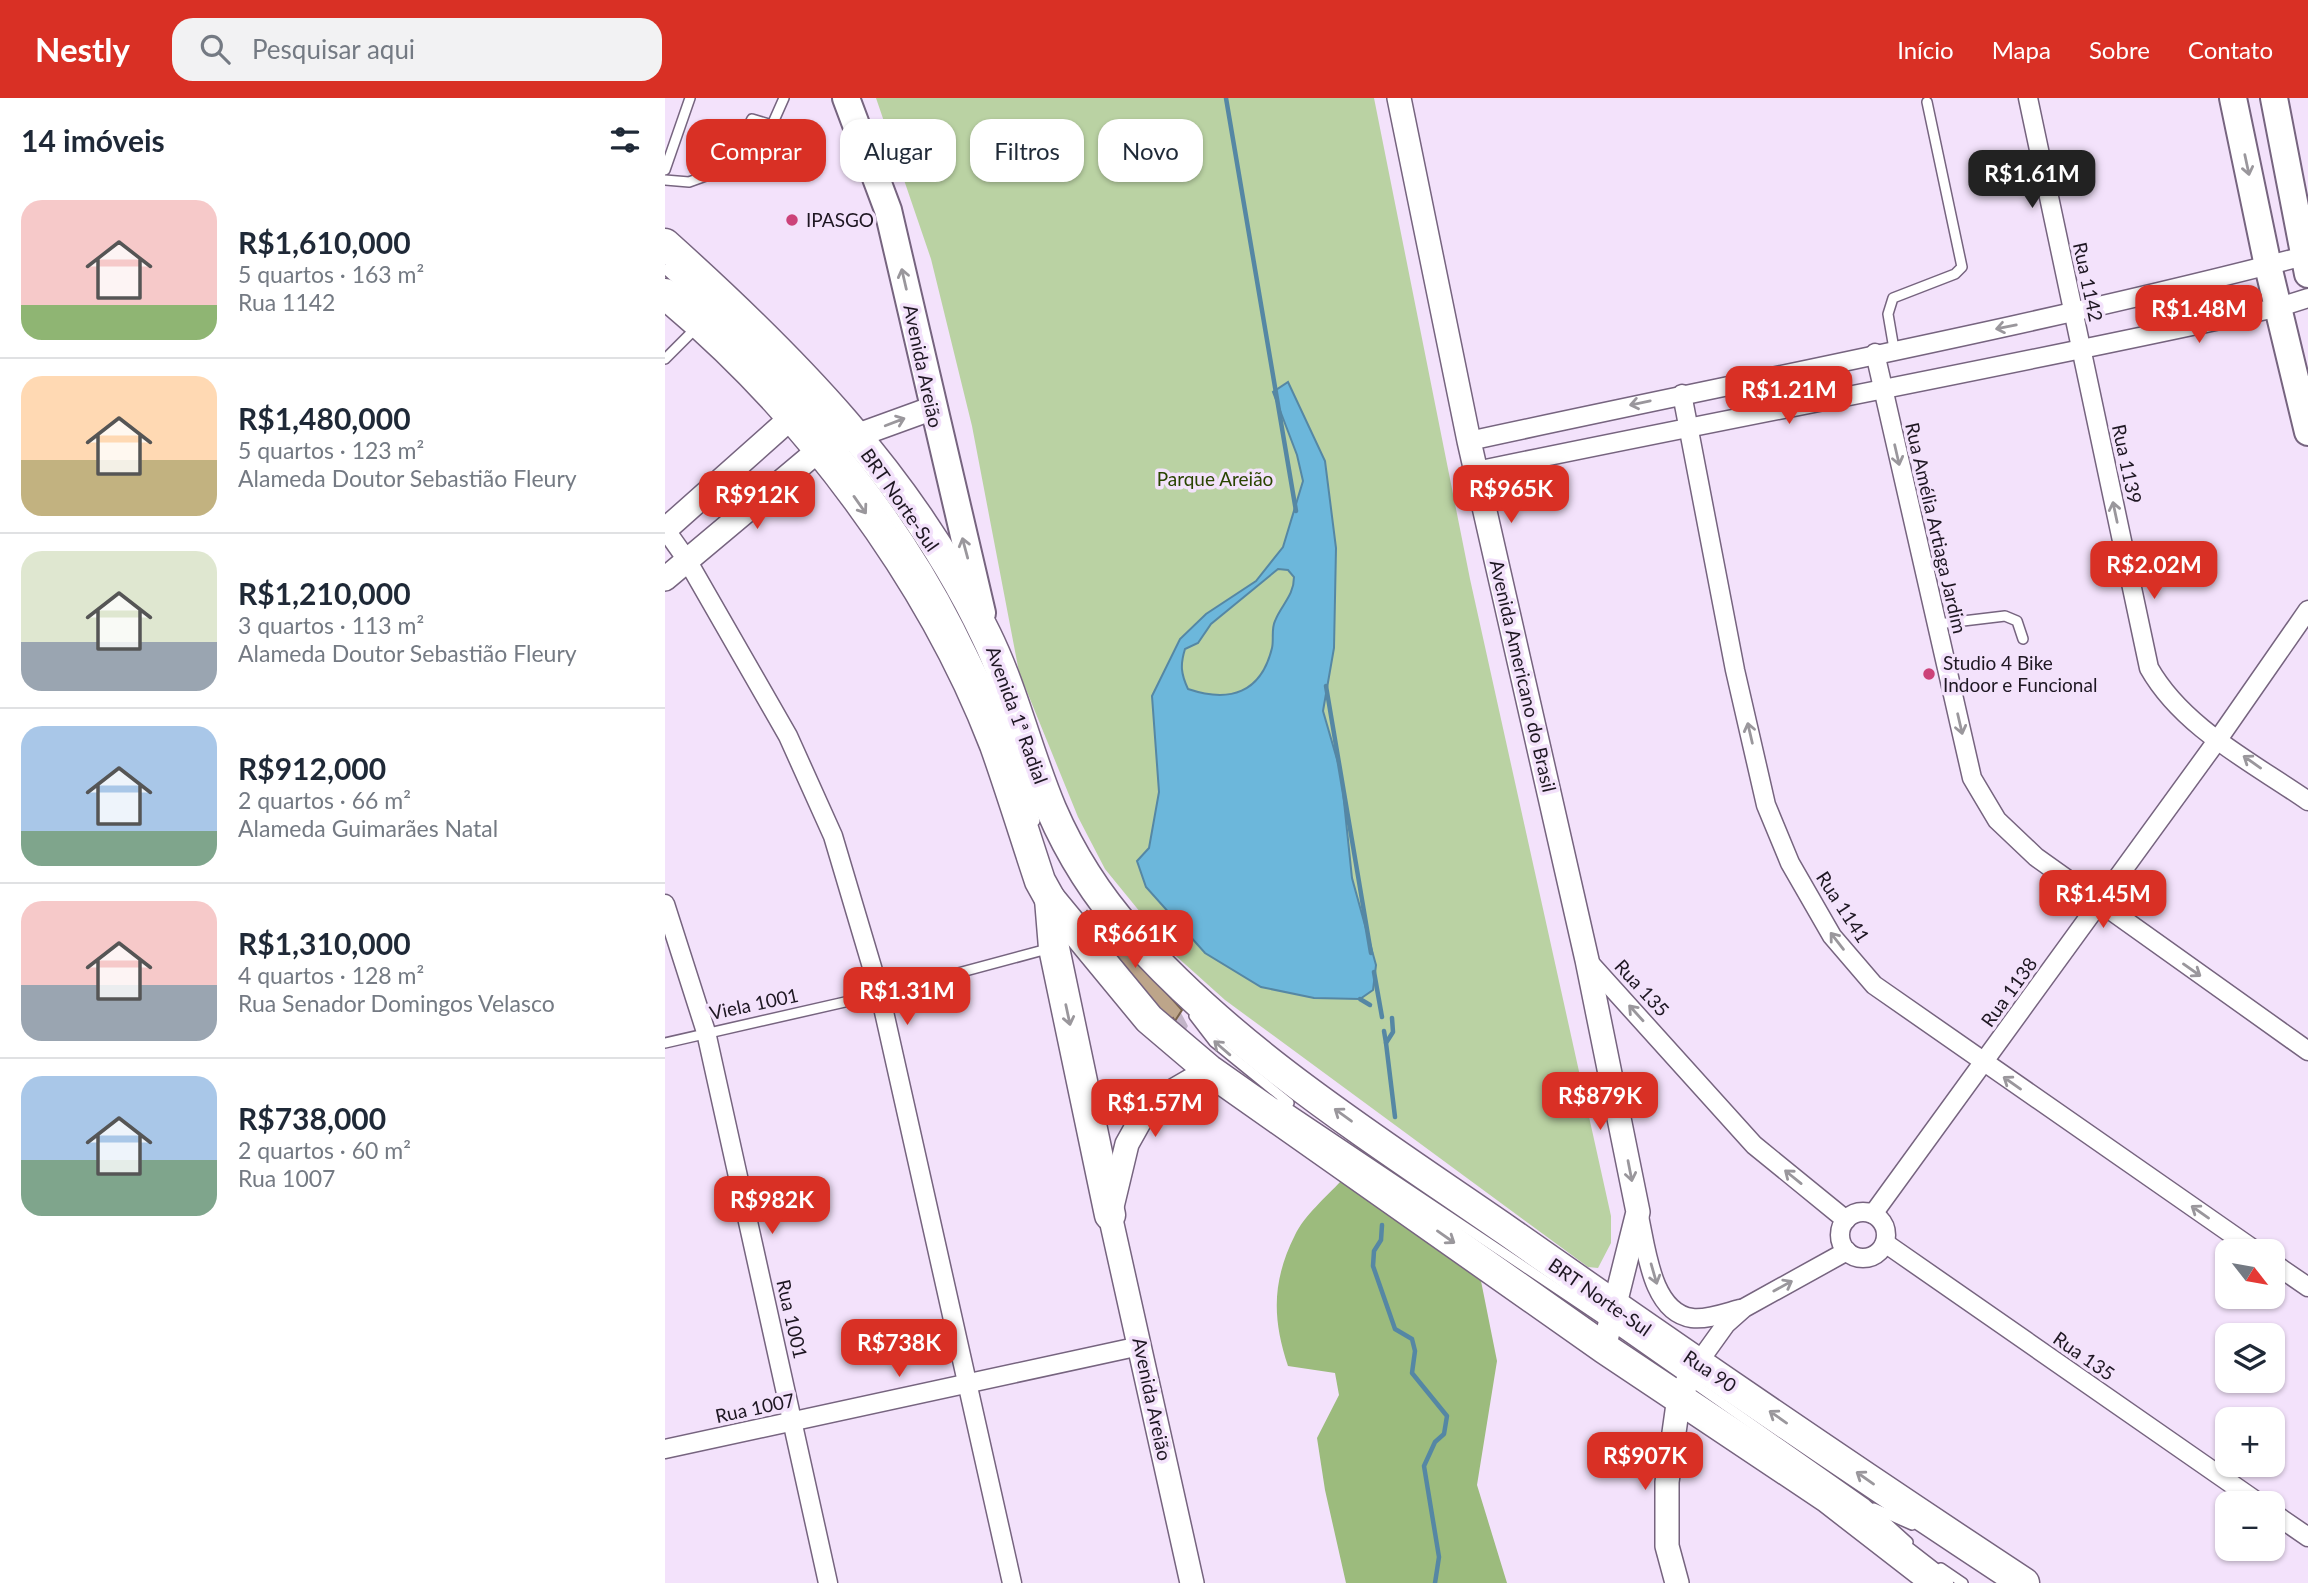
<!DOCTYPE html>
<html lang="pt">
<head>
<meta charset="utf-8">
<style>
	body { margin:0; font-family:Lato,sans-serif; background:#f2f2f3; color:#1f2937; height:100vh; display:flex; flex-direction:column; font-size:26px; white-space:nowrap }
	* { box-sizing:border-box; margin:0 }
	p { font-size:23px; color:#747a83 }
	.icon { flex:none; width:38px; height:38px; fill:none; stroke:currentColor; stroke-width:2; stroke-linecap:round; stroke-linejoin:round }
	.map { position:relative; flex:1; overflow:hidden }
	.panel { display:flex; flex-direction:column; background:#fff; width:665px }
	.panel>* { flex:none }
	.banner { position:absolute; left:21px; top:21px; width:665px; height:63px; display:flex; gap:14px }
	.needle { width:46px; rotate:121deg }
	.tools { position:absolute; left:1550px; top:1141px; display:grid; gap:14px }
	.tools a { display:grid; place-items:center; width:70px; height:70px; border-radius:14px; background:#fff; box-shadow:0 2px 5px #0004; font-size:35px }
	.price { position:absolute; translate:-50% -60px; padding:0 16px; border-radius:14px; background:#d93025; color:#fff; font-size:23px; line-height:46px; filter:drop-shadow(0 2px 4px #0008) }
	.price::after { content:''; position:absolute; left:50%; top:42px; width:21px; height:16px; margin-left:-10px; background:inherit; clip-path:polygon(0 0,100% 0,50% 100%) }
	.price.current { background:#222; color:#fff }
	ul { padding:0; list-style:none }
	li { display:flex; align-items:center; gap:21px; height:175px; padding:0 21px }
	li+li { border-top:2px solid #e0e1e3 }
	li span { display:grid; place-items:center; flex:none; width:196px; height:140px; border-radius:21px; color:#555 }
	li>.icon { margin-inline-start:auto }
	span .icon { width:84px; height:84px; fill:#fffc; stroke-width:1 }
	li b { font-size:30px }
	h2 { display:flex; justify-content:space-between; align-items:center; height:84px; padding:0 21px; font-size:30px }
	.tag { padding:0 24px; border-radius:21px; background:#fff; box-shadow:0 2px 5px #0004; font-size:24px; line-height:63px }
	.tag.current { background:#d93025; color:#fff }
	header { display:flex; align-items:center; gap:42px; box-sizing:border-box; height:98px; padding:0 35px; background:#d93025; color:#fff }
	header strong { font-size:33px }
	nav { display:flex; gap:38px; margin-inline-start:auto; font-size:24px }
	.search { width:490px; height:63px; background:#f2f2f3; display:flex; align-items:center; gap:18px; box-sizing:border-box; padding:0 24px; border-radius:21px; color:#747a83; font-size:26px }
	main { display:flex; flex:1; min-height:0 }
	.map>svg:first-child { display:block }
	.green { fill:#bad2a3 }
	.forest { fill:#9cbb7d }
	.water { fill:#6cb7db; stroke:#5587a4; stroke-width:2; fill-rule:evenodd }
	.shadow { fill:#0003 }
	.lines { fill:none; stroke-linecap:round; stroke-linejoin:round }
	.stream { stroke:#5587a4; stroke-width:4.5 }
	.building { fill:#bda58a; stroke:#786248; stroke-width:2 }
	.service-casing { stroke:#76647f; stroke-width:12 }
	.minor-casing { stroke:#76647f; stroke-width:21 }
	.tertiary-casing { stroke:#76647f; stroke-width:26 }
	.secondary-casing { stroke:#76647f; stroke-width:30 }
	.primary-casing { stroke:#76647f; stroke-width:33 }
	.service { stroke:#fff; stroke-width:9 }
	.minor { stroke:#fff; stroke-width:18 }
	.tertiary { stroke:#fff; stroke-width:23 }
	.secondary { stroke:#fff; stroke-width:26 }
	.primary { stroke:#fff; stroke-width:30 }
	.oneway { stroke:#9a979c }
	.poi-dot { fill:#cc4279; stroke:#f3e2fb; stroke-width:2.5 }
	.labels { text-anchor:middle; stroke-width:7; stroke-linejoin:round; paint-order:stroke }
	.poi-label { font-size:19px; fill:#1e1722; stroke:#f3e2fb; text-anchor:start }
	.street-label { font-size:19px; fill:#1e1722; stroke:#f3e2fb }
	.park-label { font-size:19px; fill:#2a4500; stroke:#f3e2fb }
</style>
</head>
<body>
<header>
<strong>Nestly</strong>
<div class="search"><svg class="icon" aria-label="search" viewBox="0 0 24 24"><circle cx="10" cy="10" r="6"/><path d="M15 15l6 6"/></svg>Pesquisar aqui</div>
<nav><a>Início</a><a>Mapa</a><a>Sobre</a><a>Contato</a></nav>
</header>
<main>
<section class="panel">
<h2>14 imóveis<svg class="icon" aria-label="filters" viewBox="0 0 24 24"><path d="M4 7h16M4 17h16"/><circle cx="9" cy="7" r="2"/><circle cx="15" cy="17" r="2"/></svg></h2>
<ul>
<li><span style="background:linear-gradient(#f6c9c9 75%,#8fb573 0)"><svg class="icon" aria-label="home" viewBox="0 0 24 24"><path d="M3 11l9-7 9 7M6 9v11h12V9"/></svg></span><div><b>R$1,610,000</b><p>5 quartos · 163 m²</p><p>Rua 1142</p></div></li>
<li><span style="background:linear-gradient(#ffd9b3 60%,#c2b280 0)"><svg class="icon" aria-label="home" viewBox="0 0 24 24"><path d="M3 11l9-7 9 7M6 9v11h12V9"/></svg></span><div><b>R$1,480,000</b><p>5 quartos · 123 m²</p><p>Alameda Doutor Sebastião Fleury</p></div></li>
<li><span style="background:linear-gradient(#dfe7d0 65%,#9aa5b1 0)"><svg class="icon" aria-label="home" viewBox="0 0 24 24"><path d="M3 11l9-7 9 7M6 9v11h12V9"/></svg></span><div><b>R$1,210,000</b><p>3 quartos · 113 m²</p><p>Alameda Doutor Sebastião Fleury</p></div></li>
<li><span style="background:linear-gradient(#a9c7e8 75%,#7fa58c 0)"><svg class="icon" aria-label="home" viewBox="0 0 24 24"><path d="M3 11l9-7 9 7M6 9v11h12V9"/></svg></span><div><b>R$912,000</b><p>2 quartos · 66 m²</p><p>Alameda Guimarães Natal</p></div></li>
<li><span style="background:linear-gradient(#f6c9c9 60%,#9aa5b1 0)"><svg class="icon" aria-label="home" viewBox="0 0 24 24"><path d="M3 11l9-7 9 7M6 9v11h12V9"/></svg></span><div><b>R$1,310,000</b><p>4 quartos · 128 m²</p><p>Rua Senador Domingos Velasco</p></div></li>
<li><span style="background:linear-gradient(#a9c7e8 60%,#7fa58c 0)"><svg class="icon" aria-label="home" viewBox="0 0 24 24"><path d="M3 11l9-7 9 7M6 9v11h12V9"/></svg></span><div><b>R$738,000</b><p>2 quartos · 60 m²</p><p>Rua 1007</p></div></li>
</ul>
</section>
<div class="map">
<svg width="1643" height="1485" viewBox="0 0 1643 1485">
	<rect width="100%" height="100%" fill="#f3e2fb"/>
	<path class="green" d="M211,0H709L805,481L946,1118V1145L933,1170L923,1169L560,902L511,858L440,771L413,719L354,574L307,328L266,161Z"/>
	<path class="forest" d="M676,1083L816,1183L832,1263L812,1387L842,1485H681L660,1392L652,1340L674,1297L670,1275L623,1268C607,1220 607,1183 630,1137C639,1118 661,1099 676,1083Z"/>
	<path class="water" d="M623,284L660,363L671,450L669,550L658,613L676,675L687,780L711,867L708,892L695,901L649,900L596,889L540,855L481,789L472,763L484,750L494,694L487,598L515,541L541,516L591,483L618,449L638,383L632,357L608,294ZM613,471L623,472L629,479C629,498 616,507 610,523C606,531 609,542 607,550C596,595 565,605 523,591C516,576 515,567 520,551L533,545L546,526Z"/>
	<path class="shadow" d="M434,850L515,913L523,928L519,935Z"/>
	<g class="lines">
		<g class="stream">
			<path d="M561,0L631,413"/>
			<path d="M661,588L706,855"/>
			<path d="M709,874L717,919"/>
			<path d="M695,901L705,907"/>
			<path d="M727,920L728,934L721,945L730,1019"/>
			<path d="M719,933L721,945"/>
			<path d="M717,1127L716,1142L709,1153L708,1168L730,1231L747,1241L750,1253L747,1275L782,1318L779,1336L770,1344L759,1368L774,1459L770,1485"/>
		</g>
	</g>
	<path class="building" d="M422,813L435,828L438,824L517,912L510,923L508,920L503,924L416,819Z"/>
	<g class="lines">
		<defs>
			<g id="service">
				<path d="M0,72L25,0"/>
				<path d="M0,82L24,84L63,70L87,21L107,27L119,0"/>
				<path d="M0,171C117,274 223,388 294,528C306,553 320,579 330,604C343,638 352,677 369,709"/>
				<path d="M1229,251L1223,216L1228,200L1290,176L1297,169L1262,4"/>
				<path d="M0,261L31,230"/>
				<path d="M1273,526L1340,518L1352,523L1358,541"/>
				<path d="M366,704L370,723"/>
				<path d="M529,918L549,944L624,1005"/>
				<path d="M0,945L215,896L386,850"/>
				<path d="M615,1005L943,1225L1201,1406L1243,1444"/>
				<path d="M1209,1410L1247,1427"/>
				<path d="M1276,1470L1298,1485"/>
			</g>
			<g id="minor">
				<path d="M1363,0L1484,570C1518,630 1587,664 1643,703"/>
				<path d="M1210,255L1307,680L1332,722L1371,759L1643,953"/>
				<path d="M1017,296L1070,572L1101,707L1125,765L1167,838L1209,887L1591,1153"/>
				<path d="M804,343C1084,282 1366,229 1643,157"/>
				<path d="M811,373C1079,317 1348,268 1615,209L1643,200"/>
				<path d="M0,431L22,462L123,638L168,738L215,896L347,1485"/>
				<path d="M0,806L41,934L163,1485"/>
				<path d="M922,862L1089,1047L1181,1122"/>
				<path d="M973,1114C981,1146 985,1214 1027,1220C1041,1222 1060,1215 1075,1211"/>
				<circle cx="1198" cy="1137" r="23"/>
				<path d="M1208,1116L1554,640L1643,512"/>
				<path d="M1220,1145L1594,1405"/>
				<path d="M1608,1165L1643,1189"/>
				<path d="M1033,1265L1061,1226L1079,1210L1182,1153"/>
				<path d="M0,1351L475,1248"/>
				<path d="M1608,1415L1643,1439"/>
			</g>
			<g id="tertiary">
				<path d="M734,0L804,343L922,862L973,1114L939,1250"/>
				<path d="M0,432L128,318"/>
				<path d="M0,481L155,351L268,310"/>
				<path d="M527,1485L445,1117L462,1046L476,1021L501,997L544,972"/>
				<path d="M1012,1485L1002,1448V1384L1014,1299L1033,1265"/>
			</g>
			<g id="secondary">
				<path d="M181,0L223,112L317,515"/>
				<path d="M1568,0L1603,168L1643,334"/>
				<path d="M1609,0L1643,176"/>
			</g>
			<g id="primary">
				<path d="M0,146C127,260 247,381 321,537C348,592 362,654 386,711C405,755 433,799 465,835C570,954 711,1042 841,1132C1012,1252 1184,1370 1359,1485"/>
				<path d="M0,196C138,309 266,480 330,647C346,692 360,738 375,783L385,801L484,921L544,972L939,1250L1162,1399L1273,1485"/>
				<path d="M385,801L389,850L445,1117"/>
			</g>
		</defs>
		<use href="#service" class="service-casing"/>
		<use href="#minor" class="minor-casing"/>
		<use href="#tertiary" class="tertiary-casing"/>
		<use href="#secondary" class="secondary-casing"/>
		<use href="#primary" class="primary-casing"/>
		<use href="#service" class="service"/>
		<use href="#minor" class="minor"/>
		<use href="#tertiary" class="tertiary"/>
		<use href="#secondary" class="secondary"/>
		<use href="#primary" class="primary"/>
	</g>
	<defs><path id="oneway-shaft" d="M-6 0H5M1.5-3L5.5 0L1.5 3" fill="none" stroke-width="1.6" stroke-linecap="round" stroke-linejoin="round" transform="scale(1.75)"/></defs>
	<g class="oneway">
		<use href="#oneway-shaft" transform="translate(1582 67) rotate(78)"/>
		<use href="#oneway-shaft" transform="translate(239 181) rotate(-103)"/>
		<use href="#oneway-shaft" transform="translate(1341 229) rotate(169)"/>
		<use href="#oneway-shaft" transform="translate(975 305) rotate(168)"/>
		<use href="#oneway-shaft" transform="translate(230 324) rotate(-21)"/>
		<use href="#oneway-shaft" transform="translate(1232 357) rotate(77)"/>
		<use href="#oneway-shaft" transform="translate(195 407) rotate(55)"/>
		<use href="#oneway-shaft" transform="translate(1450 414) rotate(-102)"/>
		<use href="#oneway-shaft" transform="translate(300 450) rotate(-105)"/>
		<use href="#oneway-shaft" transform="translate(1295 626) rotate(77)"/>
		<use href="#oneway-shaft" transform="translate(1085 635) rotate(-103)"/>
		<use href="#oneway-shaft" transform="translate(1587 664) rotate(-145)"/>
		<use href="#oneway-shaft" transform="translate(1172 843) rotate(-128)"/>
		<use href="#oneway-shaft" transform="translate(1527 872) rotate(35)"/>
		<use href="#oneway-shaft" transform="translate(971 915) rotate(-132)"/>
		<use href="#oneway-shaft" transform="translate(403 917) rotate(78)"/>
		<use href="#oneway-shaft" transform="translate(557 950) rotate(-139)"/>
		<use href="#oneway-shaft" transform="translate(1347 985) rotate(-145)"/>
		<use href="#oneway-shaft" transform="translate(678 1017) rotate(-144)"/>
		<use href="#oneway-shaft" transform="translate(965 1073) rotate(79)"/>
		<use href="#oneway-shaft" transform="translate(1128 1079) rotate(-141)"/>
		<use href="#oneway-shaft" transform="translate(1535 1114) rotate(-145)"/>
		<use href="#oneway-shaft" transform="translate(781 1139) rotate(35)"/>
		<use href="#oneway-shaft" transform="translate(989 1176) rotate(74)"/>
		<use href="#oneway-shaft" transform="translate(1118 1188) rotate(-29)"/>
		<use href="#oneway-shaft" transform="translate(1113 1319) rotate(-145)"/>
		<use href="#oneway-shaft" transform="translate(1200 1380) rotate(-145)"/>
	</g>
	<g class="poi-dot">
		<circle cx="127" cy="122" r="7"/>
		<circle cx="1264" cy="576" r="7"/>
	</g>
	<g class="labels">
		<g class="poi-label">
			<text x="141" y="129">IPASGO</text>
			<text x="1278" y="572">Studio 4 Bike<tspan x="1278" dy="22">Indoor e Funcional</tspan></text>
		</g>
		<g class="street-label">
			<text transform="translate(1423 184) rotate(78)" y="7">Rua 1142</text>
			<text transform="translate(258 268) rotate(78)" y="7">Avenida Areião</text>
			<text transform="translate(1462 366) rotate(78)" y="7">Rua 1139</text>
			<text transform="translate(235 402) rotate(55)" y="7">BRT Norte-Sul</text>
			<text transform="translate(1271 430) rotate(77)" y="7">Rua Amélia Artiaga Jardim</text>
			<text transform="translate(858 578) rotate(77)" y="7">Avenida Americano do Brasil</text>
			<text transform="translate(352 617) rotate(70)" y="7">Avenida 1ª Radial</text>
			<text transform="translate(1178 809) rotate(57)" y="7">Rua 1141</text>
			<text transform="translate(977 890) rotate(47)" y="7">Rua 135</text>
			<text transform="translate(1344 894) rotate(-54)" y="7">Rua 1138</text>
			<text transform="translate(89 906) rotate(-12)" y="7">Viela 1001</text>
			<text transform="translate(935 1199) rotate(35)" y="7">BRT Norte-Sul</text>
			<text transform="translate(127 1221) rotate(77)" y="7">Rua 1001</text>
			<text transform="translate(1419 1258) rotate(35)" y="7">Rua 135</text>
			<text transform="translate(1045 1273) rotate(34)" y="7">Rua 90</text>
			<text transform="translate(487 1301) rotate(78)" y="7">Avenida Areião</text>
			<text transform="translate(90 1310) rotate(-12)" y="7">Rua 1007</text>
		</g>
		<g class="park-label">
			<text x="550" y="388">Parque Areião</text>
		</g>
	</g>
</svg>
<div class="tools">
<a><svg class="needle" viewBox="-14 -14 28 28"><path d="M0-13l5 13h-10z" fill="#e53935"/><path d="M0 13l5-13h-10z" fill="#747a83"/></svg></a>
<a><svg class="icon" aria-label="layers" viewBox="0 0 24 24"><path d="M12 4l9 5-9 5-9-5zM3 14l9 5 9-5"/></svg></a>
<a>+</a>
<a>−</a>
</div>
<b class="price current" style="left:1367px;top:112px">R$1.61M</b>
<b class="price" style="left:1534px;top:247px">R$1.48M</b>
<b class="price" style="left:1124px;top:328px">R$1.21M</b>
<b class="price" style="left:846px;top:427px">R$965K</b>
<b class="price" style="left:92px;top:433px">R$912K</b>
<b class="price" style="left:1489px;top:503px">R$2.02M</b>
<b class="price" style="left:1438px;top:832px">R$1.45M</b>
<b class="price" style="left:470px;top:872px">R$661K</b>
<b class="price" style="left:242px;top:929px">R$1.31M</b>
<b class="price" style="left:935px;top:1034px">R$879K</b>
<b class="price" style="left:490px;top:1041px">R$1.57M</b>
<b class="price" style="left:107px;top:1138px">R$982K</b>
<b class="price" style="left:234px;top:1281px">R$738K</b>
<b class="price" style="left:980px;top:1394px">R$907K</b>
<div class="banner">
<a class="tag current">Comprar</a>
<a class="tag">Alugar</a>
<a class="tag">Filtros</a>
<a class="tag">Novo</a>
</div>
</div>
</main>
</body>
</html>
